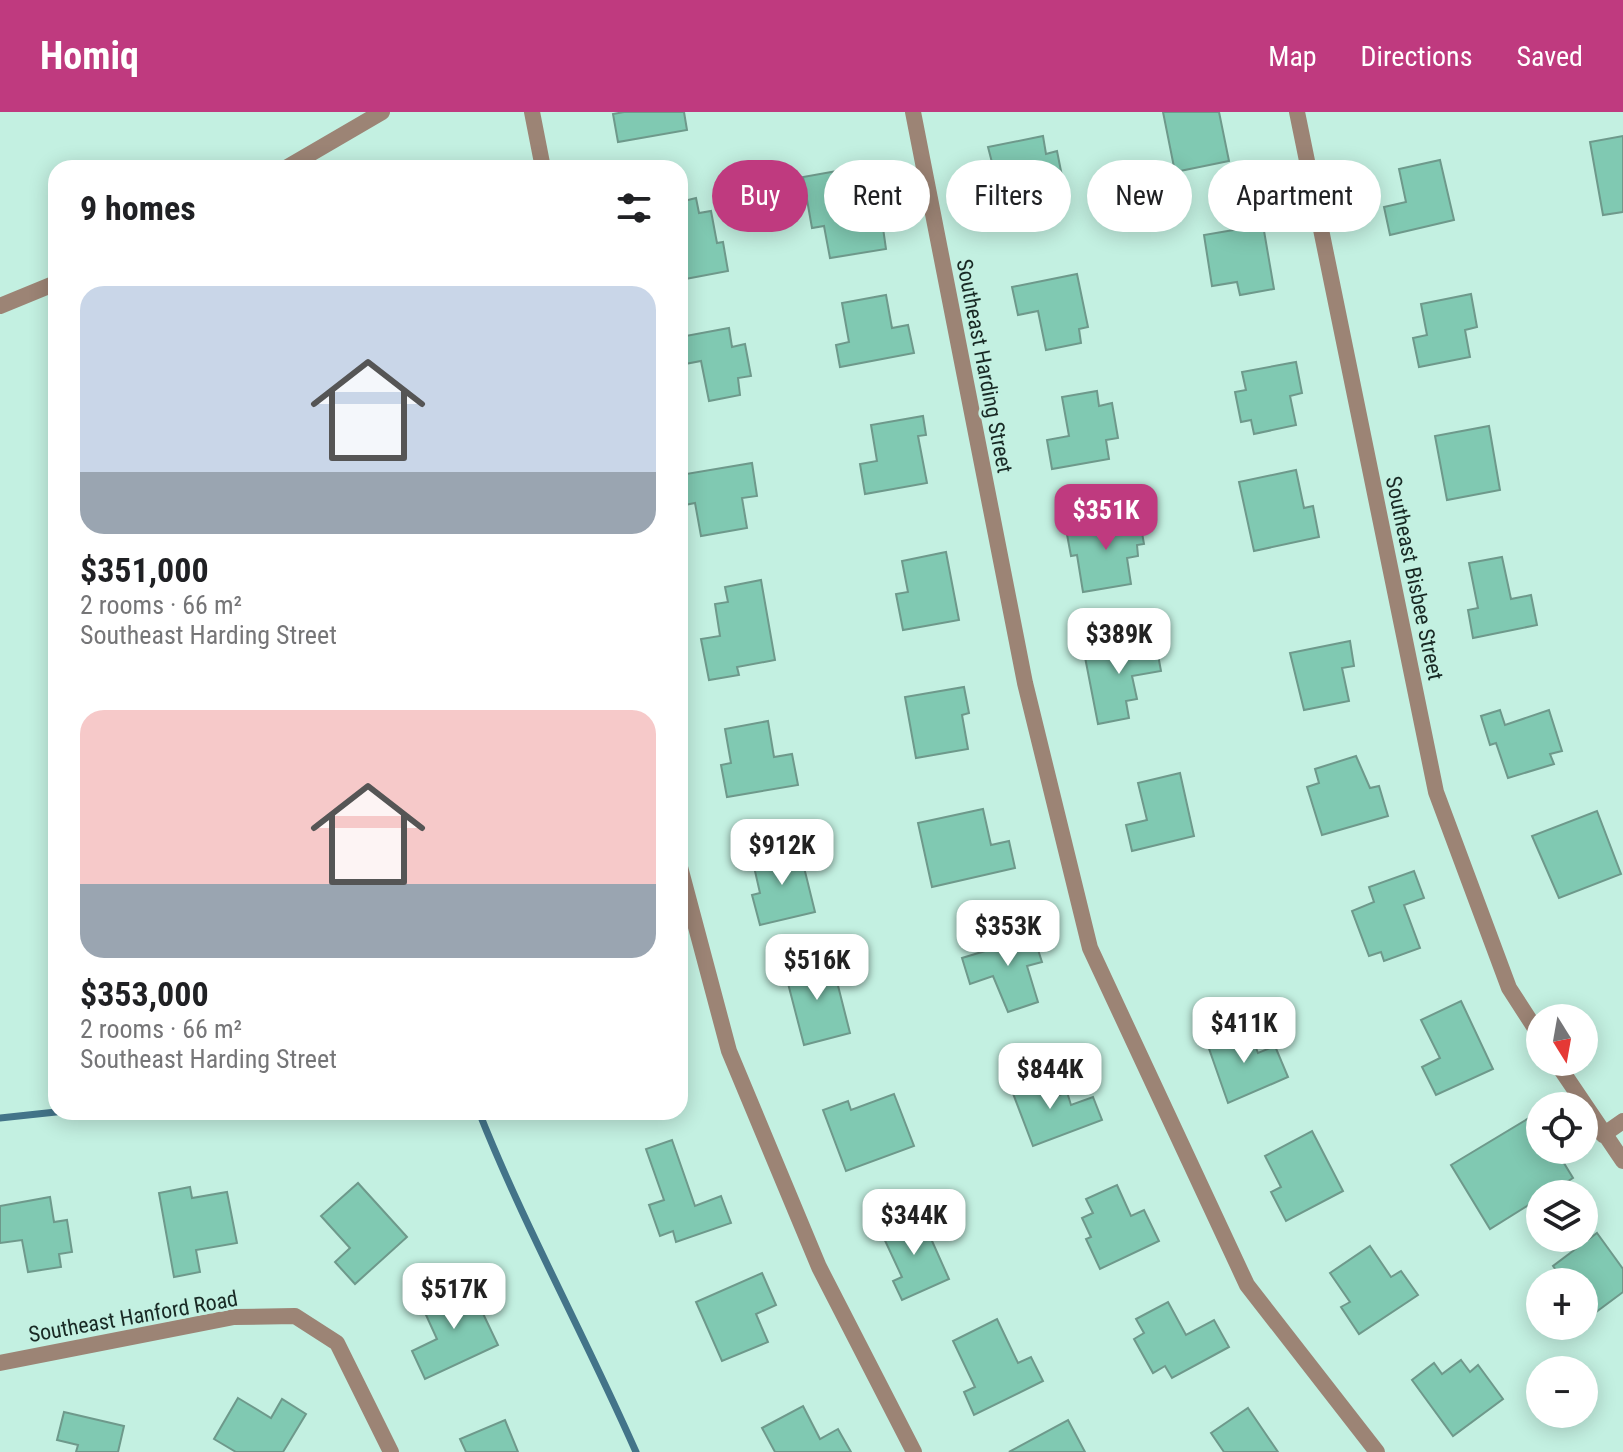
<!DOCTYPE html>
<html lang="en">
<head>
<meta charset="utf-8">
<style>
	body { margin:0; font-family:"Roboto Condensed",sans-serif; background:#f2f2f2; color:#202124; height:100vh; display:flex; flex-direction:column; font-size:30px; white-space:nowrap }
	* { box-sizing:border-box; margin:0 }
	p { font-size:26px; color:#757577 }
	.icon { flex:none; width:44px; height:44px; fill:none; stroke:currentColor; stroke-width:2; stroke-linecap:round; stroke-linejoin:round }
	.map { position:relative; flex:1; overflow:hidden }
	.side { position:absolute; left:48px; top:48px; width:640px; height:960px; display:flex; flex-direction:column; background:#fff; border-radius:24px; box-shadow:0 4px 20px #0003 }
	.side>* { flex:none }
	.banner { position:absolute; left:712px; top:48px; width:760px; height:72px; display:flex; gap:16px }
	.needle { width:52px; rotate:169deg }
	.fabs { position:absolute; left:1526px; top:892px; display:grid; gap:16px }
	.fabs a { display:grid; place-items:center; width:72px; height:72px; border-radius:50%; background:#fff; box-shadow:0 4px 20px #0003; font-size:40px }
	.price { position:absolute; translate:-50% -68px; padding:0 18px; border-radius:16px; background:#fff; color:#222; font-size:26px; line-height:52px; filter:drop-shadow(0 2px 4px #0008) }
	.price::after { content:''; position:absolute; left:50%; top:48px; width:24px; height:18px; margin-left:-12px; background:inherit; clip-path:polygon(0 0,100% 0,50% 100%) }
	.price.active { background:#bf3a7f; color:#fff }
	ul { padding:0; list-style:none }
	li { display:grid; align-content:center; gap:16px; height:424px; padding:0 32px }
	li span { display:grid; place-items:center; height:248px; border-radius:24px; color:#555 }
	li>.icon { margin-inline-start:auto }
	span .icon { width:144px; height:144px; fill:#fffc; stroke-width:1 }
	li b { font-size:34px }
	h2 { display:flex; justify-content:space-between; align-items:center; height:96px; padding:0 32px; font-size:34px }
	.tag { padding:0 28px; border-radius:36px; background:#fff; box-shadow:0 4px 20px #0003; font-size:28px; line-height:72px }
	.tag.active { background:#bf3a7f; color:#fff }
	header { display:flex; align-items:center; gap:48px; box-sizing:border-box; height:112px; padding:0 40px; background:#bf3a7f; color:#fff }
	header strong { font-size:38px }
	nav { display:flex; gap:44px; margin-inline-start:auto; font-size:28px }
	.map>svg:first-child { display:block }
	.lines { fill:none; stroke-linecap:round; stroke-linejoin:round }
	.stream { stroke:#437489; stroke-width:7 }
	.building { fill:#80c9b2; stroke:#6e998b; stroke-width:2 }
	.minor { stroke:#9c8475; stroke-width:16 }
	.labels { text-anchor:middle; stroke-width:6; stroke-linejoin:round; paint-order:stroke }
	.street-label { font-size:22px; fill:#182924; stroke:#c3f0e1 }
</style>
</head>
<body>
<header>
<strong>Homiq</strong>
<nav><a>Map</a><a>Directions</a><a>Saved</a></nav>
</header>
<div class="map">
<svg width="1623" height="1340" viewBox="0 0 1623 1340">
	<rect width="100%" height="100%" fill="#c3f0e1"/>
	<g class="lines">
		<g class="stream">
			<path d="M479,1000C525,1116 586,1226 636,1340"/>
			<path d="M0,1006L56,1000"/>
		</g>
	</g>
	<g class="building">
		<path d="M624,0H684L687,18L618,30L613,2Z"/>
		<path d="M1163,0H1219L1229,49L1175,60Z"/>
		<path d="M1043,24L1046,42L1057,39L1066,84L1004,97L988,35Z"/>
		<path d="M1623,24V100L1603,103L1590,30Z"/>
		<path d="M1440,48L1454,108L1390,123L1384,95L1406,90L1399,57Z"/>
		<path d="M865,54L868,76L877,74L886,137L830,146L824,114L812,116L803,65Z"/>
		<path d="M696,86L699,101L711,99L717,131L723,130L728,159L680,168V90Z"/>
		<path d="M1263,113L1274,177L1240,183L1237,170L1212,174L1204,123Z"/>
		<path d="M1077,162L1088,215L1079,217L1081,231L1046,238L1038,199L1018,203L1012,175Z"/>
		<path d="M1471,182L1477,215L1465,218L1470,245L1419,255L1413,226L1427,223L1421,192Z"/>
		<path d="M886,183L892,216L908,213L914,241L840,255L836,233L849,230L842,191Z"/>
		<path d="M729,216L732,235L745,232L751,264L738,266L740,283L709,289L701,249L680,253V225Z"/>
		<path d="M1296,250L1302,281L1290,284L1296,313L1254,322L1251,308L1241,310L1235,280L1246,278L1242,260Z"/>
		<path d="M1097,279L1099,294L1112,291L1118,326L1106,328L1109,347L1052,357L1047,328L1069,324L1062,285Z"/>
		<path d="M923,304L926,323L918,324L927,371L865,382L860,352L877,349L871,313Z"/>
		<path d="M1489,314L1500,378L1447,388L1435,324Z"/>
		<path d="M752,351L757,384L742,386L747,416L701,424L695,391L680,394V363Z"/>
		<path d="M1296,358L1304,396L1313,394L1319,425L1254,439L1239,370Z"/>
		<path d="M1139,404L1144,432L1137,433L1138,444L1127,446L1131,472L1083,480L1077,443L1071,444L1066,417Z"/>
		<path d="M946,440L959,508L903,518L896,482L908,480L902,449Z"/>
		<path d="M1502,445L1511,487L1531,483L1537,513L1473,526L1468,498L1478,496L1469,451Z"/>
		<path d="M761,468L775,548L737,555L739,563L709,568L701,527L720,524L715,492L728,490L725,475Z"/>
		<path d="M1155,527L1161,559L1132,564L1137,587L1126,589L1129,606L1098,612L1084,540Z"/>
		<path d="M1350,529L1354,554L1342,556L1349,589L1304,598L1290,541Z"/>
		<path d="M964,575L969,601L962,603L968,637L916,646L905,585Z"/>
		<path d="M1500,598L1505,613L1549,598L1562,639L1550,642L1554,652L1508,666L1496,631L1490,633L1481,604Z"/>
		<path d="M768,609L774,645L792,642L798,673L727,685L721,653L731,651L725,617Z"/>
		<path d="M1356,644L1370,676L1379,674L1388,704L1322,723L1307,675L1319,671L1315,657Z"/>
		<path d="M1180,661L1194,724L1132,739L1126,713L1147,708L1138,671Z"/>
		<path d="M983,697L991,733L1009,729L1015,756L932,775L918,711Z"/>
		<path d="M1597,699L1621,762L1559,786L1532,724Z"/>
		<path d="M799,735L815,800L760,813L752,783L760,781L752,746Z"/>
		<path d="M1414,759L1424,786L1404,793L1420,836L1384,849L1381,840L1369,844L1352,799L1374,790L1369,775Z"/>
		<path d="M1030,813L1042,850L1027,854L1038,890L1008,900L993,864L970,872L962,846L1005,833L1002,822Z"/>
		<path d="M808,850L809,856L832,850L850,921L804,933L784,856Z"/>
		<path d="M1461,889L1493,957L1436,983L1422,955L1440,946L1421,908Z"/>
		<path d="M1236,916L1241,927L1251,923L1258,941L1275,934L1288,965L1228,991L1206,928Z"/>
		<path d="M1039,960L1049,987L1067,980L1071,993L1093,985L1102,1008L1033,1034L1009,971Z"/>
		<path d="M894,982L914,1034L846,1059L823,998L848,989L851,998Z"/>
		<path d="M1534,1003L1540,1012V1038H1556L1573,1066L1547,1082H1540V1086L1490,1117L1451,1053Z"/>
		<path d="M1312,1019L1343,1079L1286,1109L1271,1080L1281,1075L1265,1044Z"/>
		<path d="M672,1028L695,1094L721,1084L731,1111L676,1130L673,1119L660,1124L649,1093L664,1088L646,1037Z"/>
		<path d="M358,1071L407,1125L355,1172L335,1150L350,1136L321,1104Z"/>
		<path d="M1117,1073L1131,1104L1144,1098L1159,1129L1100,1157L1086,1127L1091,1125L1082,1106L1093,1101L1086,1087Z"/>
		<path d="M190,1075L192,1086L227,1080L237,1131L196,1138L200,1160L174,1165L159,1081Z"/>
		<path d="M50,1085L54,1110L67,1108L72,1140L59,1142L61,1155L28,1160L22,1128L0,1131V1094Z"/>
		<path d="M920,1102L949,1167L902,1188L893,1169L902,1165L881,1120Z"/>
		<path d="M1597,1121L1623,1157V1180L1584,1209V1170H1565L1553,1154Z"/>
		<path d="M1370,1134L1391,1165L1401,1159L1418,1183L1359,1222L1341,1195L1350,1190L1330,1161Z"/>
		<path d="M762,1161L776,1193L756,1202L768,1230L722,1249L696,1190Z"/>
		<path d="M468,1170L498,1233L425,1267L412,1239L437,1227L421,1192Z"/>
		<path d="M1168,1190L1186,1223L1214,1208L1229,1235L1172,1266L1165,1254L1153,1261L1134,1227L1144,1221L1136,1207Z"/>
		<path d="M997,1207L1018,1251L1031,1245L1043,1269L974,1303L964,1280L975,1275L953,1229Z"/>
		<path d="M1461,1248L1470,1260L1478,1253L1503,1287L1453,1324L1412,1268L1434,1251L1442,1262Z"/>
		<path d="M238,1286L271,1306L282,1287L306,1302L283,1340H236L214,1327Z"/>
		<path d="M803,1294L820,1327L838,1317L851,1340H775L762,1316Z"/>
		<path d="M1248,1296L1278,1340H1224L1211,1321Z"/>
		<path d="M64,1300L124,1314L118,1340H76L78,1333L57,1328Z"/>
		<path d="M505,1308L518,1340H466L460,1327Z"/>
		<path d="M1068,1308L1085,1340H1009Z"/>
	</g>
	<g class="lines">
		<g class="minor">
			<path d="M532,0L543,56"/>
			<path d="M913,0L1025,571L1090,836L1247,1173L1377,1340"/>
			<path d="M1297,0L1436,680L1509,876L1540,924"/>
			<path d="M286,56L382,0"/>
			<path d="M0,194L56,171"/>
			<path d="M680,755L729,939L819,1155L914,1340"/>
			<path d="M1556,950L1623,1049"/>
			<path d="M1603,1023L1623,1009"/>
			<path d="M0,1251L234,1205L295,1204L337,1231L391,1340"/>
		</g>
	</g>
	<g class="labels">
		<g class="street-label">
			<text transform="translate(985 254) rotate(79)" y="8">Southeast Harding Street</text>
			<text transform="translate(1415 466) rotate(78)" y="8">Southeast Bisbee Street</text>
			<text transform="translate(133 1204) rotate(-10)" y="8">Southeast Hanford Road</text>
		</g>
	</g>
</svg>
<div class="fabs">
<a><svg class="needle" viewBox="-14 -14 28 28"><path d="M0-13l5 13h-10z" fill="#e53935"/><path d="M0 13l5-13h-10z" fill="#757577"/></svg></a>
<a><svg class="icon" aria-label="locate" viewBox="0 0 24 24"><circle cx="12" cy="12" r="6"/><path d="M12 2v4M12 18v4M2 12h4M18 12h4"/></svg></a>
<a><svg class="icon" aria-label="layers" viewBox="0 0 24 24"><path d="M12 4l9 5-9 5-9-5zM3 14l9 5 9-5"/></svg></a>
<a>+</a>
<a>−</a>
</div>
<b class="price active" style="left:1106px;top:440px">$351K</b>
<b class="price" style="left:1119px;top:564px">$389K</b>
<b class="price" style="left:782px;top:775px">$912K</b>
<b class="price" style="left:1008px;top:856px">$353K</b>
<b class="price" style="left:817px;top:890px">$516K</b>
<b class="price" style="left:1244px;top:953px">$411K</b>
<b class="price" style="left:1050px;top:999px">$844K</b>
<b class="price" style="left:914px;top:1145px">$344K</b>
<b class="price" style="left:454px;top:1219px">$517K</b>
<div class="banner">
<a class="tag active">Buy</a>
<a class="tag">Rent</a>
<a class="tag">Filters</a>
<a class="tag">New</a>
<a class="tag">Apartment</a>
</div>
<section class="side">
<h2>9 homes<svg class="icon" aria-label="filters" viewBox="0 0 24 24"><path d="M4 7h16M4 17h16"/><circle cx="9" cy="7" r="2"/><circle cx="15" cy="17" r="2"/></svg></h2>
<ul>
<li><span style="background:linear-gradient(#c9d6e8 75%,#9aa5b1 0)"><svg class="icon" aria-label="home" viewBox="0 0 24 24"><path d="M3 11l9-7 9 7M6 9v11h12V9"/></svg></span><div><b>$351,000</b><p>2 rooms · 66 m²</p><p>Southeast Harding Street</p></div></li>
<li><span style="background:linear-gradient(#f6c9c9 70%,#9aa5b1 0)"><svg class="icon" aria-label="home" viewBox="0 0 24 24"><path d="M3 11l9-7 9 7M6 9v11h12V9"/></svg></span><div><b>$353,000</b><p>2 rooms · 66 m²</p><p>Southeast Harding Street</p></div></li>
</ul>
</section>
</div>
</body>
</html>
